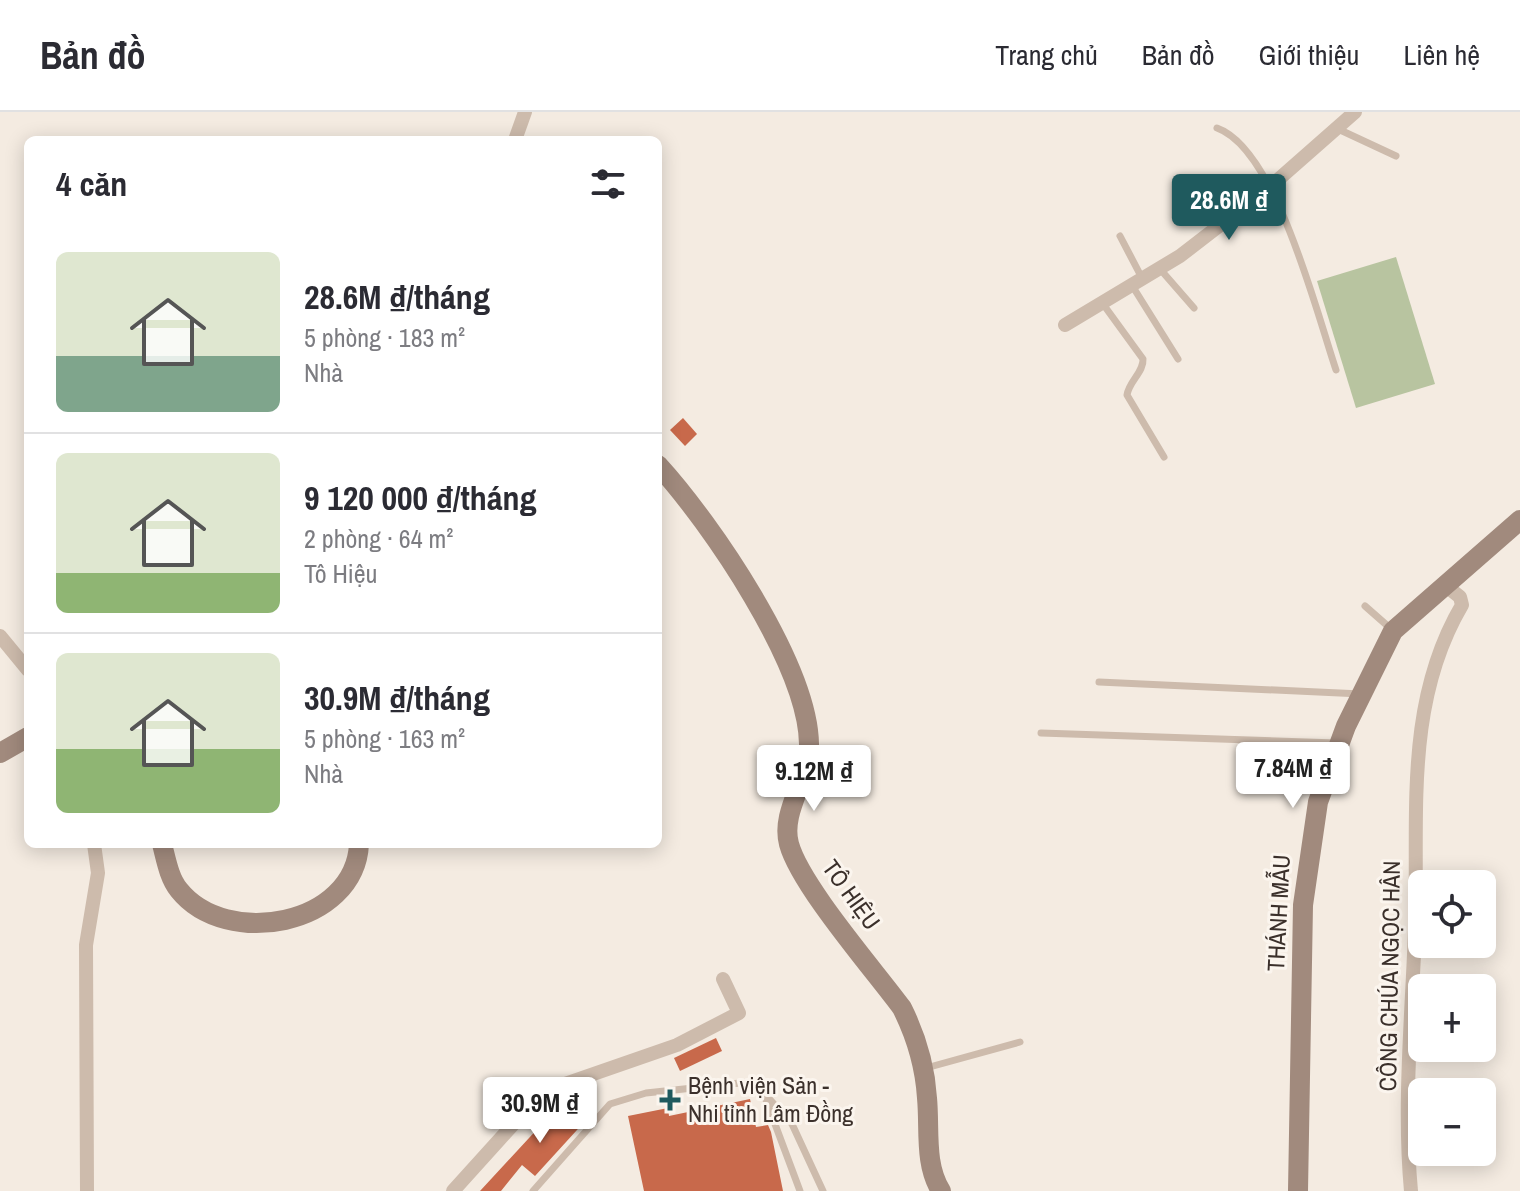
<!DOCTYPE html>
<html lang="vi">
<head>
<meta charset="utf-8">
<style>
	body { margin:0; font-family:"Archivo Narrow",sans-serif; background:#f2f2f3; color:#2b2b33; height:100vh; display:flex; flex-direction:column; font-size:30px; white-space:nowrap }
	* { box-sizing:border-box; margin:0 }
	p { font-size:26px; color:#7c7c81 }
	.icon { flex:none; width:44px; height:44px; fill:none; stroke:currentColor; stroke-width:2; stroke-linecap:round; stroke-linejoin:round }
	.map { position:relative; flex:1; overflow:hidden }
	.panel { position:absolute; left:24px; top:24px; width:638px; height:712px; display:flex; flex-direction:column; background:#fff; border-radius:12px; box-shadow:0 4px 20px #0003 }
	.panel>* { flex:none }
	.fabs { position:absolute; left:1408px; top:758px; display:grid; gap:16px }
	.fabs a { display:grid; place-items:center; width:88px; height:88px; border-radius:12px; background:#fff; box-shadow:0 4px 20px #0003; font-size:40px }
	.price { position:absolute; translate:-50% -68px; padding:0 18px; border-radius:8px; background:#fff; color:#222; font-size:26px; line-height:52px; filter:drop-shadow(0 2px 4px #0008) }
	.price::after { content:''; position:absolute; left:50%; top:48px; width:24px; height:18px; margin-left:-12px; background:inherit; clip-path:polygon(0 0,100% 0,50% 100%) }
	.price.on { background:#1f5a5e; color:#fff }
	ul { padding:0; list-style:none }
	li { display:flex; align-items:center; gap:24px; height:200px; padding:0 32px }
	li+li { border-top:2px solid #e1e1e2 }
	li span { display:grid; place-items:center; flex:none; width:224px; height:160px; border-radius:12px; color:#555 }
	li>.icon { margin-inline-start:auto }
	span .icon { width:96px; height:96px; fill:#fffc; stroke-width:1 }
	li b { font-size:34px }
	h2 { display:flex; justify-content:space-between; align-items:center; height:96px; padding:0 32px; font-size:34px }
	header { display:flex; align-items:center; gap:48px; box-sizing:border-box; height:112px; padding:0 40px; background:#fff; border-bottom:2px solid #e1e1e2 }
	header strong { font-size:38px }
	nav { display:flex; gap:44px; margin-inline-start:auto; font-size:28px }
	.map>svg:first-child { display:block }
	.green { fill:#b8c4a0 }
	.building { fill:#c8694b }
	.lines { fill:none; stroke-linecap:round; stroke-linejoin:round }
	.lane { stroke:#cdbbac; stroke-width:7 }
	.street { stroke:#cdbbac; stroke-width:14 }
	.secondary { stroke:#a18a7d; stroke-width:20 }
	.poi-dot { fill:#1f5a5e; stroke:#fbf5ee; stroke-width:3 }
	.labels { text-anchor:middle; stroke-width:6; stroke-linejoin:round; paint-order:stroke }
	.street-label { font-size:24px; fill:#3b302b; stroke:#fbf5ee }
	.poi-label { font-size:24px; fill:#3b302b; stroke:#fbf5ee; text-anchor:start }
</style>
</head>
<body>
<header>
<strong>Bản đồ</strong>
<nav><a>Trang chủ</a><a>Bản đồ</a><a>Giới thiệu</a><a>Liên hệ</a></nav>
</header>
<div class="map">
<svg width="1520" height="1079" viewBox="0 0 1520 1079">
	<rect width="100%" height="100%" fill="#f4ebe1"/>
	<path class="green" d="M1396,145L1435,272L1356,296L1317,169Z"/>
	<g class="building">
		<path d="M683,306L697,322L685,334L670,318Z"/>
		<path d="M716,926L722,939L680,959L674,946Z"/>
		<path d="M565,987L587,1007L535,1064L522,1053L501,1079H480Z"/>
		<path d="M750,987L756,1015L768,1013L771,1020L783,1079H644L628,1004L668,996L669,1004Z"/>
	</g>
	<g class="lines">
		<g class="lane">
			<path d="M1217,16C1276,37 1316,199 1336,258"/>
			<path d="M1338,17L1396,44"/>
			<path d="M1120,124L1143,168"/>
			<path d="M1160,157L1194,196"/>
			<path d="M1133,175L1178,247"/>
			<path d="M1103,192L1143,247C1144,260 1129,269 1127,283L1164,345"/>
			<path d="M1365,494L1390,516"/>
			<path d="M1099,570L1361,582"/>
			<path d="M1041,621L1336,631"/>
			<path d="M926,956L1020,930"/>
			<path d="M765,982L792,1012L823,1079"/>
			<path d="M533,1079L610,992L646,981L740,971L763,980L800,1079"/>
		</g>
		<g class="street">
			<path d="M515,28L525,0"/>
			<path d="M1065,213L1180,144L1272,73L1355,0"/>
			<path d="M0,524L28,558"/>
			<path d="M87,1079L86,833L98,761L94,732"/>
			<path d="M453,1079L537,986L556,975L677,933L739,901L723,867"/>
			<path d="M1411,1079C1403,993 1412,904 1415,818C1419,707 1403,593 1462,493L1460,485L1445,473"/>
		</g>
		<g class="secondary">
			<path d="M658,353C711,411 808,553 809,632C810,666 780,699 789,732C800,773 874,858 902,896C917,926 925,953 927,986C930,1017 924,1052 941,1079"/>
			<path d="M0,641L28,625"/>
			<path d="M162,732C166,747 169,766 179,778C226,837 355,814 359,732"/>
			<path d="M1298,1079L1303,793L1318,690L1346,614L1393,519L1520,408"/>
		</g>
	</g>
	<path class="poi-dot" d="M666 976h8v8h8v8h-8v8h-8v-8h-8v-8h8z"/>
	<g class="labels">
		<g class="street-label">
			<text transform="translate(851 783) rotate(54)" y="8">TÔ HIỆU</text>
			<text transform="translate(1279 801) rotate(-87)" y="8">THÁNH MẪU</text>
			<text transform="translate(1390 864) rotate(-89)" y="8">CÔNG CHÚA NGỌC HÂN</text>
		</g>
		<g class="poi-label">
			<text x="688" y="982">Bệnh viện Sản -<tspan x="688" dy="28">Nhi tỉnh Lâm Đồng</tspan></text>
		</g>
	</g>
</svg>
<div class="fabs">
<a><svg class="icon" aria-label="locate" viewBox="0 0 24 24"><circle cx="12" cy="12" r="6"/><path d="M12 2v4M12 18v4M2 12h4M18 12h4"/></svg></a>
<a>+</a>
<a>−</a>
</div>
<b class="price on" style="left:1229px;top:130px">28.6M ₫</b>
<b class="price" style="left:1293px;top:698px">7.84M ₫</b>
<b class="price" style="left:814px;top:701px">9.12M ₫</b>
<b class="price" style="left:540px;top:1033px">30.9M ₫</b>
<section class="panel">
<h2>4 căn<svg class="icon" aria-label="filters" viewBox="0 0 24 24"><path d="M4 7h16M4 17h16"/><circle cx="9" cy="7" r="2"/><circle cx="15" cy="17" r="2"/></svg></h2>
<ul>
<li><span style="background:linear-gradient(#dfe7d0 65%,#7fa58c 0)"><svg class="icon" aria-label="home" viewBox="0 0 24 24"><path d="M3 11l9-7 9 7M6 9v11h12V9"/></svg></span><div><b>28.6M ₫/tháng</b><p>5 phòng · 183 m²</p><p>Nhà</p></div></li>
<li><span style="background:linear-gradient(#dfe7d0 75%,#8fb573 0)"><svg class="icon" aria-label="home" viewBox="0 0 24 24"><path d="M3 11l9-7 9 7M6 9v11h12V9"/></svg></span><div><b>9 120 000 ₫/tháng</b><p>2 phòng · 64 m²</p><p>Tô Hiệu</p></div></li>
<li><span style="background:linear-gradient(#dfe7d0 60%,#8fb573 0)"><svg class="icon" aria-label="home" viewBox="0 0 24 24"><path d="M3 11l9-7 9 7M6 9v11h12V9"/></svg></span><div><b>30.9M ₫/tháng</b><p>5 phòng · 163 m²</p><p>Nhà</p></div></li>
</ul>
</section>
</div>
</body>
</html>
